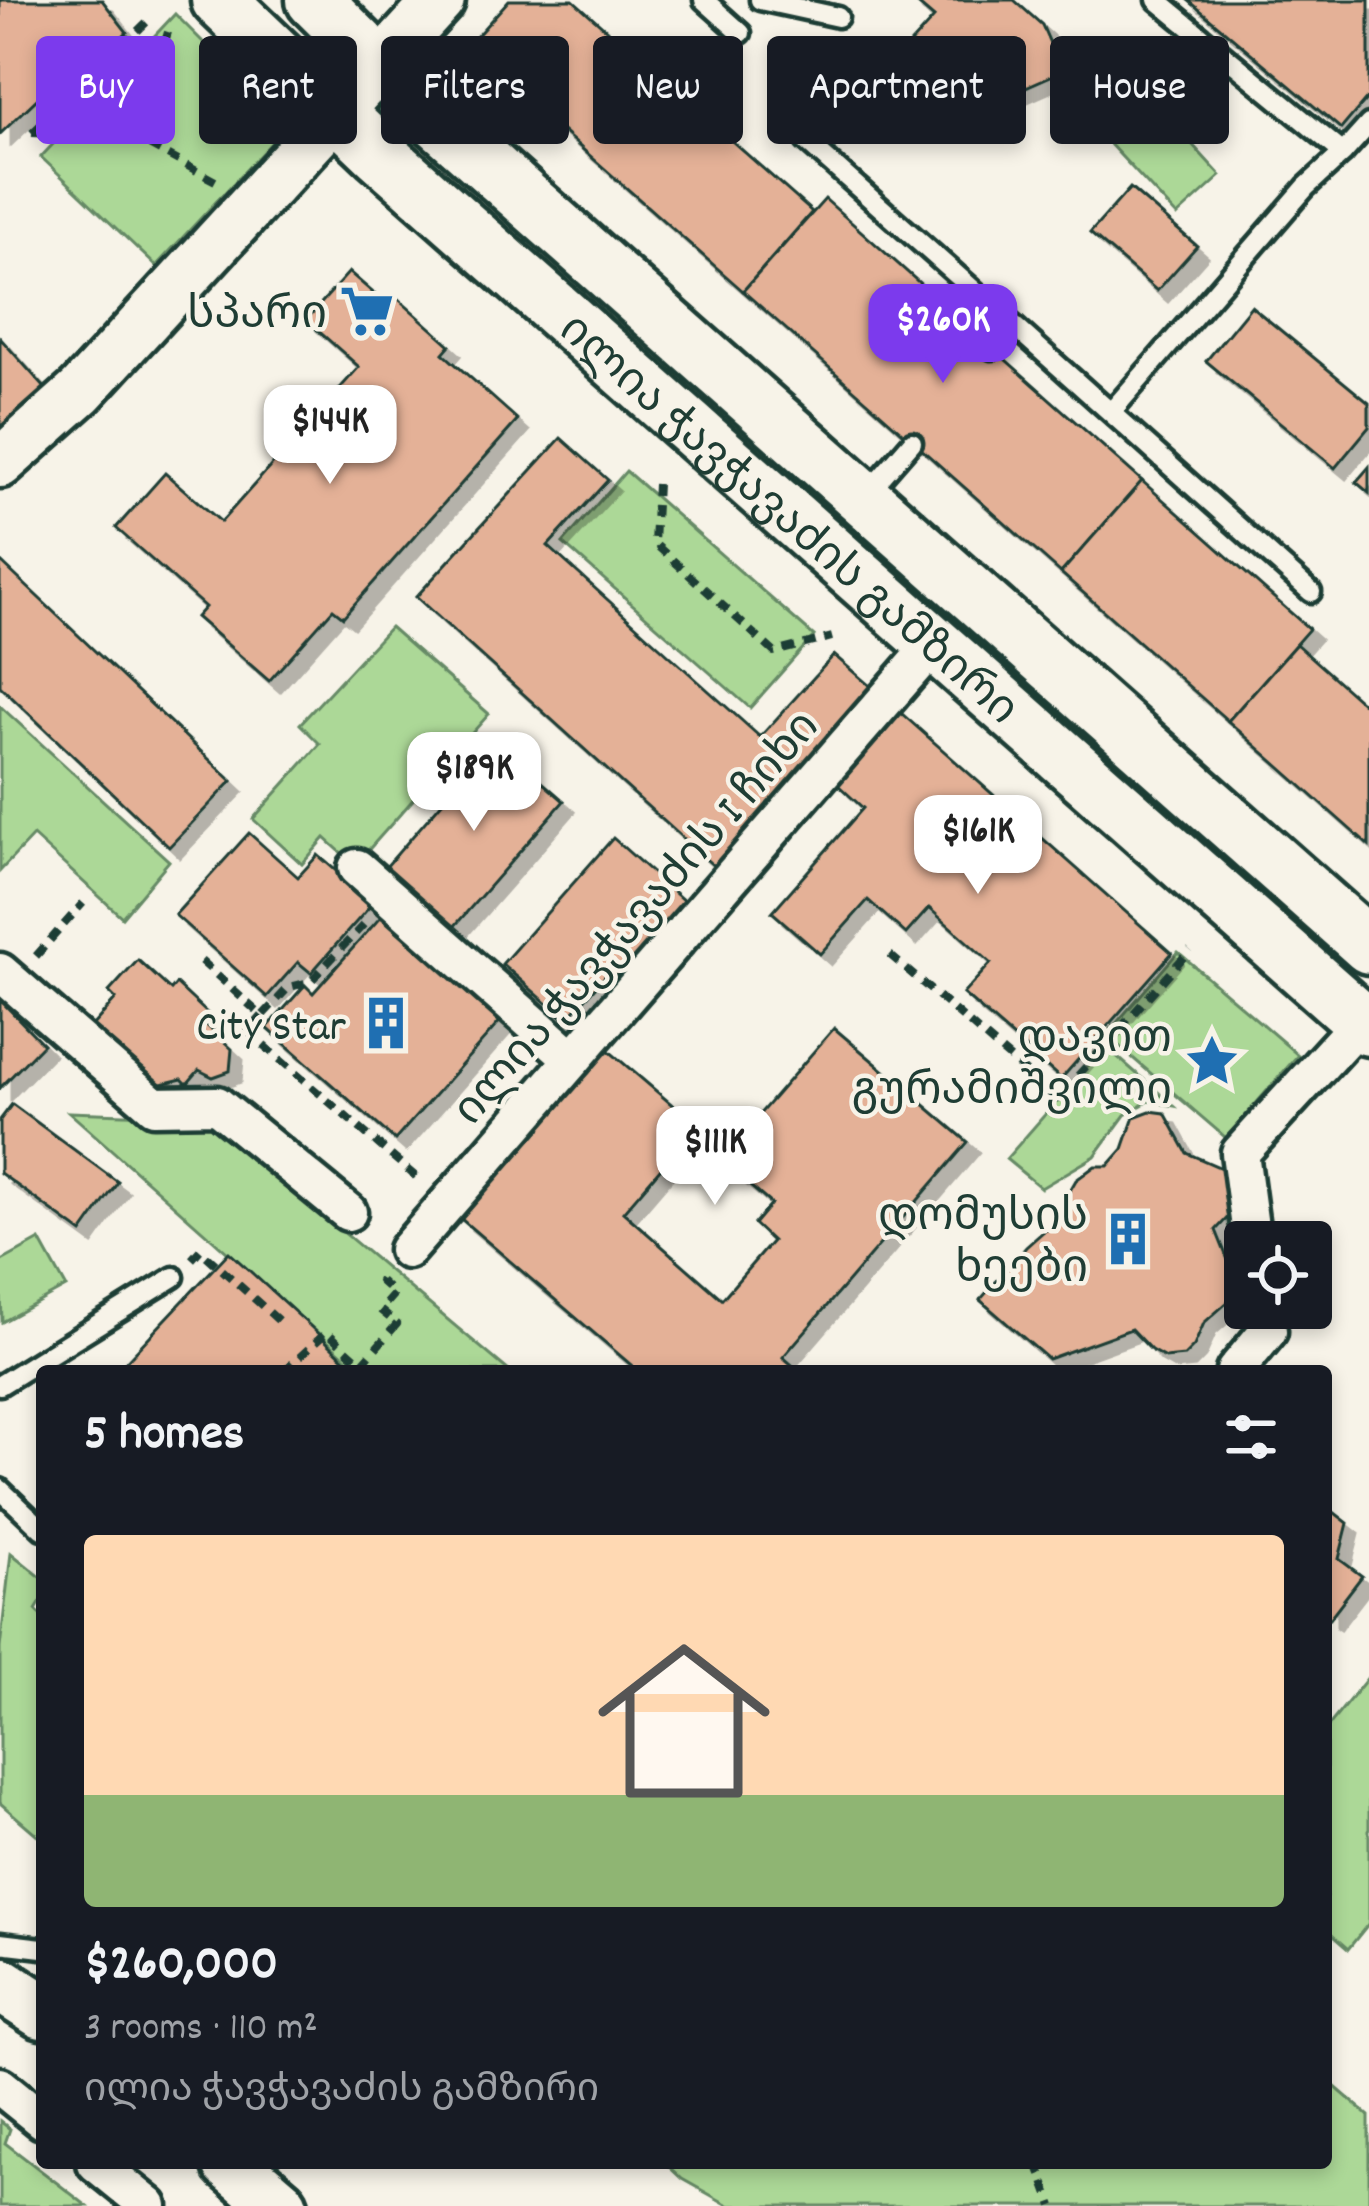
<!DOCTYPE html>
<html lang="en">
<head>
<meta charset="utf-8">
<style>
	body { margin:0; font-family:Dekko,"Noto Sans Georgian",sans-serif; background:#242831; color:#f1f3f6; height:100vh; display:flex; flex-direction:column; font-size:45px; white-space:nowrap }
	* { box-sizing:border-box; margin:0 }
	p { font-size:39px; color:#9ea1a6 }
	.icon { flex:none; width:66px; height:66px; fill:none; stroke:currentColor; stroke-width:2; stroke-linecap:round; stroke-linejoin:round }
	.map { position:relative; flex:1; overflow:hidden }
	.details { position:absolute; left:36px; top:1365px; width:1296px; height:804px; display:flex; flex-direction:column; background:#171b24; border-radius:12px; box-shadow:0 6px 18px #0003 }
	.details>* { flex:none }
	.guide { position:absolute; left:36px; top:36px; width:1299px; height:108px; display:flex; gap:24px }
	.controls { position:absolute; left:1224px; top:1221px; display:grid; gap:24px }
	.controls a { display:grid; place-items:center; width:108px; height:108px; border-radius:12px; background:#171b24; box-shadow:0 6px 18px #0003; font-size:60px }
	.price { position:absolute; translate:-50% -102px; padding:0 27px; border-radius:24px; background:#fff; color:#222; font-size:39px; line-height:78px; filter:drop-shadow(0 3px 6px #0008) }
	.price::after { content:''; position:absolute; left:50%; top:72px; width:36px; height:27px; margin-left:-18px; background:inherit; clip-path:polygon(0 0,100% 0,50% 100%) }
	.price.active { background:#7c3aed; color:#fff }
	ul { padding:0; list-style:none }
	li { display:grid; align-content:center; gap:24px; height:636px; padding:0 48px }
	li+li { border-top:3px solid #363941 }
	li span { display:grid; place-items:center; height:372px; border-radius:12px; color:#555 }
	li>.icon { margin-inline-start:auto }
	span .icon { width:216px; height:216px; fill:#fffc; stroke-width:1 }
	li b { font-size:51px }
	h2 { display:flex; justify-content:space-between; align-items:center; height:144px; padding:0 48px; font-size:51px }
	.tag { padding:0 42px; border-radius:12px; background:#171b24; box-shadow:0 6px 18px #0003; font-size:42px; line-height:108px }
	.tag.active { background:#7c3aed; color:#fff }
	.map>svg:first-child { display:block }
	.green { fill:#acd897; stroke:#668a66; stroke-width:3 }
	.building { fill:#e4b197; stroke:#1f3d34; stroke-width:3; filter:url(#shadow) }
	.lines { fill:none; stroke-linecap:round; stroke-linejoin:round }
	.service-casing { stroke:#1f3d34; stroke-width:27 }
	.minor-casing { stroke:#1f3d34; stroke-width:45 }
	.tertiary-casing { stroke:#1f3d34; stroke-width:57 }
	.secondary-casing { stroke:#1f3d34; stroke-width:63 }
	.path { stroke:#1f3d34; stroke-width:8; stroke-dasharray:12 9; stroke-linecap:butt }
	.service { stroke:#f7f3e8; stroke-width:18 }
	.minor { stroke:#f7f3e8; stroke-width:36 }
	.tertiary { stroke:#f7f3e8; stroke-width:48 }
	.secondary { stroke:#f7f3e8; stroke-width:54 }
	.labels { text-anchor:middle; stroke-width:9; stroke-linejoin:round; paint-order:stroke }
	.poi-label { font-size:45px; fill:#1f3d34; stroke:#f7f3e8; text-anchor:end }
	.street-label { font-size:45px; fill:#1f3d34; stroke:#f7f3e8 }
</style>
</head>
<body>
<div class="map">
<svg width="1369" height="2206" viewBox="0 0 1369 2206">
	<defs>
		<filter id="shadow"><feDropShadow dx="11" dy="11" stdDeviation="0" flood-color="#0004"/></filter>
	</defs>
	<rect width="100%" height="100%" fill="#f7f3e8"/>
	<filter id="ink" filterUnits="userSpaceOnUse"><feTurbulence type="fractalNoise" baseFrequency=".00833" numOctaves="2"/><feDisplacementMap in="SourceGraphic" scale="24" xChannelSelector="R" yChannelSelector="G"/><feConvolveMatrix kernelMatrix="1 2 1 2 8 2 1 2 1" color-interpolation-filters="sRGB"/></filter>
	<g filter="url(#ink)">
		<g class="green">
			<path d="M175,14L287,126L156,266L41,157Z"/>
			<path d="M1139,86L1221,176L1177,216L1094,127Z"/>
			<path d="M626,471L814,636L750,708L563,543Z"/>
			<path d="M390,627L489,714L355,865L325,838L302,864L253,819L320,744L300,724Z"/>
			<path d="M0,706L169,861L122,917L33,836L0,871Z"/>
			<path d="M1178,952L1298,1055L1226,1138L1106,1035Z"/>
			<path d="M1105,1046L1174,1106L1149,1101L1125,1115L1095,1156L1041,1188L1006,1159Z"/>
			<path d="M69,1112L206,1117L509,1371H361Z"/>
			<path d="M40,1240L66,1287L2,1322L0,1262Z"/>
			<path d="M11,1553L42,1578V1600L36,1610L42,1616V1839L0,1803V1648Z"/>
			<path d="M1369,1676V1923L1348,1949L1326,1930V1729Z"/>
			<path d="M1326,2079L1369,2116V2206H730L682,2179L665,2163H1326Z"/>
			<path d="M0,2121L10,2129L5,2143L87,2206H0Z"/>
		</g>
		<g class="building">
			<path d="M0,0H102L127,32L63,91L55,82L0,134Z"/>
			<path d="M509,0H573L812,212L743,291L467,47Z"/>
			<path d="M913,0H1014L1042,25L1062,71L974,110L964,87L911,43L934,18Z"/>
			<path d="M1188,0H1369V96L1341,129Z"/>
			<path d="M1130,188L1197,246L1157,291L1090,233Z"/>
			<path d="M825,199L1142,481L1061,573L743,291Z"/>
			<path d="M349,272L387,305L395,296L450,345L443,353L518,420L343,617L333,609L269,681L196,617L205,607L116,528L165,473L221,522L359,367L306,320Z"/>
			<path d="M1251,306L1369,403V427L1335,468L1206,361Z"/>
			<path d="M0,338L45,388L0,428Z"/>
			<path d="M561,438L608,480L548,546L760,737L834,655L878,693L718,870L416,597Z"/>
			<path d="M1369,467V493L1356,482Z"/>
			<path d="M1142,481L1309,629L1228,721L1061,573Z"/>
			<path d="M0,561L232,781L169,847L0,686Z"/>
			<path d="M1296,644L1369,709V846L1228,721Z"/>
			<path d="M901,713L1172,953L1061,1079L963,994L991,963L929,908L906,934L868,900L820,954L772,912L863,808L838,785Z"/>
			<path d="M495,741L564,801L453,928L385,868Z"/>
			<path d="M249,833L298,877L318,855L373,903L311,973L298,962L267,997L175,915Z"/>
			<path d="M613,838L686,903L624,974H607L566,1020L502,964Z"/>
			<path d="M385,912L504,1017L395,1140L267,1028L305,985L313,993Z"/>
			<path d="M138,960L171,990L176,984L207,1013L201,1020L232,1049L230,1071L213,1077L199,1070L187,1084L182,1079L157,1085L112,1055L105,1038L92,1026L116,999L109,992Z"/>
			<path d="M0,1000L43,1044L0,1088Z"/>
			<path d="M834,1028L968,1142L783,1357L799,1371H638L461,1219L607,1049L697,1126L623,1212L722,1299L772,1241L754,1224L771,1204L720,1160Z"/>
			<path d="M12,1104L118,1182L82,1233L0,1173V1120Z"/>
			<path d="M1150,1111L1165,1113L1187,1153L1226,1170L1231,1214L1216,1230L1236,1280L1230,1300L1204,1323L1194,1346L1184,1356L1165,1358L1151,1350L1131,1329L1048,1359L980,1300L1026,1247L1044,1231L1059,1225L1065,1199L1076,1180L1095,1166H1108L1123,1149L1134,1117Z"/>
			<path d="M229,1252L310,1326L357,1371H117Z"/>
			<path d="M1326,1506L1348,1523L1339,1559L1362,1576L1329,1619L1326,1617Z"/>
		</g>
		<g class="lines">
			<defs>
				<g id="service">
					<path d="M704,0L741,33"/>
					<path d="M760,0L838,17"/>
					<path d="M1157,0L1343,153L1369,124"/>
					<path d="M806,141L1013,325L992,349"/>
					<path d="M1013,325L1311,592"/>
					<path d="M1111,412L1306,187L1343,153"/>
					<path d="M865,496L912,442"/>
					<path d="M0,1385L174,1277"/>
					<path d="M0,1489L42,1529"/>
					<path d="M0,1943L42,1948"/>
				</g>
				<g id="minor">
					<path d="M357,868L573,1059"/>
					<path d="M0,972L154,1106L217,1105L348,1212"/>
					<path d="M1252,1242L1240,1153L1361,1021"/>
					<path d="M407,1250L933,645"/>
					<path d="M1235,1371L1268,1331L1264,1308"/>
					<path d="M0,2086L42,2120"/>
					<path d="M96,2163L149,2206"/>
				</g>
				<path id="tertiary" d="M0,463L81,391L440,0"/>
				<g id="secondary">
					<path id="s1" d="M219,0L379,153L1369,1028"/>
					<path d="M314,0L421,106L1369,946"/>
					<path d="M0,1984L42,2011"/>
					<path d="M230,2163L280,2206"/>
				</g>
			</defs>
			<use href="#service" class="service-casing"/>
			<use href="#minor" class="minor-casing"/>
			<use href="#tertiary" class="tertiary-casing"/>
			<use href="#secondary" class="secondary-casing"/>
			<g class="path">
				<path d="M168,32L136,138L217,182"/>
				<path d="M32,133L152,17"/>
				<path d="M32,133L136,138"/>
				<path d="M657,484L654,543L774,652L832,637"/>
				<path d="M890,955L1057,1099L1190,950"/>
				<path d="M36,956L83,903"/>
				<path d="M201,961L262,1016L289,987L310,982L364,924"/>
				<path d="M262,1016L248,1032L422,1182"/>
				<path d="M192,1259L200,1250L279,1321"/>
				<path d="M362,1364L397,1324L380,1310L394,1294L380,1281L382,1278"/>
				<path d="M284,1371L327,1332L370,1371"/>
				<path d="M1037,2163L1053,2206"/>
			</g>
			<use href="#service" class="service"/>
			<use href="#minor" class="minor"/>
			<use href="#tertiary" class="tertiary"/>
			<use href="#secondary" class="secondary"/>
		</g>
	</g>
	<defs>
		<symbol id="supermarket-bare" viewBox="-9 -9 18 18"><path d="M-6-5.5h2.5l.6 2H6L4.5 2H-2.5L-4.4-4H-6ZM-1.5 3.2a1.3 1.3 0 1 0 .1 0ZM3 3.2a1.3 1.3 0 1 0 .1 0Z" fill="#1f6fb2" stroke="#f7f3e8" stroke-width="2.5" paint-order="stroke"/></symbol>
		<symbol id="building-bare" viewBox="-9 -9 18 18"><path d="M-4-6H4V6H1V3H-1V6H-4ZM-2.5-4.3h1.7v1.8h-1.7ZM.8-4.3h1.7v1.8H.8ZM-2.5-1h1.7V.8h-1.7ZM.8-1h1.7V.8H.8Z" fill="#1f6fb2" stroke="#f7f3e8" stroke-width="2.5" paint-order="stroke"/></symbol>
		<symbol id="sight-bare" viewBox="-9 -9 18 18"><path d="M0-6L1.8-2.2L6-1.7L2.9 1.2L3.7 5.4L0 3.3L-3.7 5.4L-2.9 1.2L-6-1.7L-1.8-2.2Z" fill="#1f6fb2" stroke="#f7f3e8" stroke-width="2.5" paint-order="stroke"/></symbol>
	</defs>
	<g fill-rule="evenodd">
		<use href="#supermarket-bare" x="329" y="273" width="76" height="76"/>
		<use href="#building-bare" x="348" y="985" width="76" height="76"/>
		<use href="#sight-bare" x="1174" y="1023" width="76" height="76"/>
		<use href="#building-bare" x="1090" y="1201" width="76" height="76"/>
	</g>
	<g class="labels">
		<g class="poi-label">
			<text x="327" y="327">სპარი</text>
			<text x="346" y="1039">City Star</text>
			<text x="1172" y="1051">დავით<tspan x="1172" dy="52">გურამიშვილი</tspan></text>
			<text x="1088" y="1229">დომუსის<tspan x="1088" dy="52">ხეები</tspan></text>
		</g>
		<g class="street-label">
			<text dy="16" stroke="none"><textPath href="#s1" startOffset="771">ილია ჭავჭავაძის გამზირი</textPath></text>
			<text transform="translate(634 916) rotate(-49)" y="16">ილია ჭავჭავაძის I ჩიხი</text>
		</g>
	</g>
</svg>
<div class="controls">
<a><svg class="icon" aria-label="locate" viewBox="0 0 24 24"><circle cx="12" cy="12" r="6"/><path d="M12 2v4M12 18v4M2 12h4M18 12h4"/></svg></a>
</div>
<b class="price active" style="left:943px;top:386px">$260K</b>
<b class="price" style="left:330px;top:487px">$144K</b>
<b class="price" style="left:474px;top:834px">$189K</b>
<b class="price" style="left:978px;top:897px">$161K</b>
<b class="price" style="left:715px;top:1208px">$111K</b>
<div class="guide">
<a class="tag active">Buy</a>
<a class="tag">Rent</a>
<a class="tag">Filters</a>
<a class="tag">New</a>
<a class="tag">Apartment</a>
<a class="tag">House</a>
</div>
<section class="details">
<h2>5 homes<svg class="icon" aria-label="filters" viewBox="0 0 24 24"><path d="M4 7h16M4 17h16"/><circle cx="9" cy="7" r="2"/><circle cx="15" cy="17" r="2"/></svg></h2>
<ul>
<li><span style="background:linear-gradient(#ffd9b3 70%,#8fb573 0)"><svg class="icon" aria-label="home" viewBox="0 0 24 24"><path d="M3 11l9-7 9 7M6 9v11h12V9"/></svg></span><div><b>$260,000</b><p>3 rooms · 110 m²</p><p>ილია ჭავჭავაძის გამზირი</p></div></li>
</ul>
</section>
</div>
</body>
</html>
